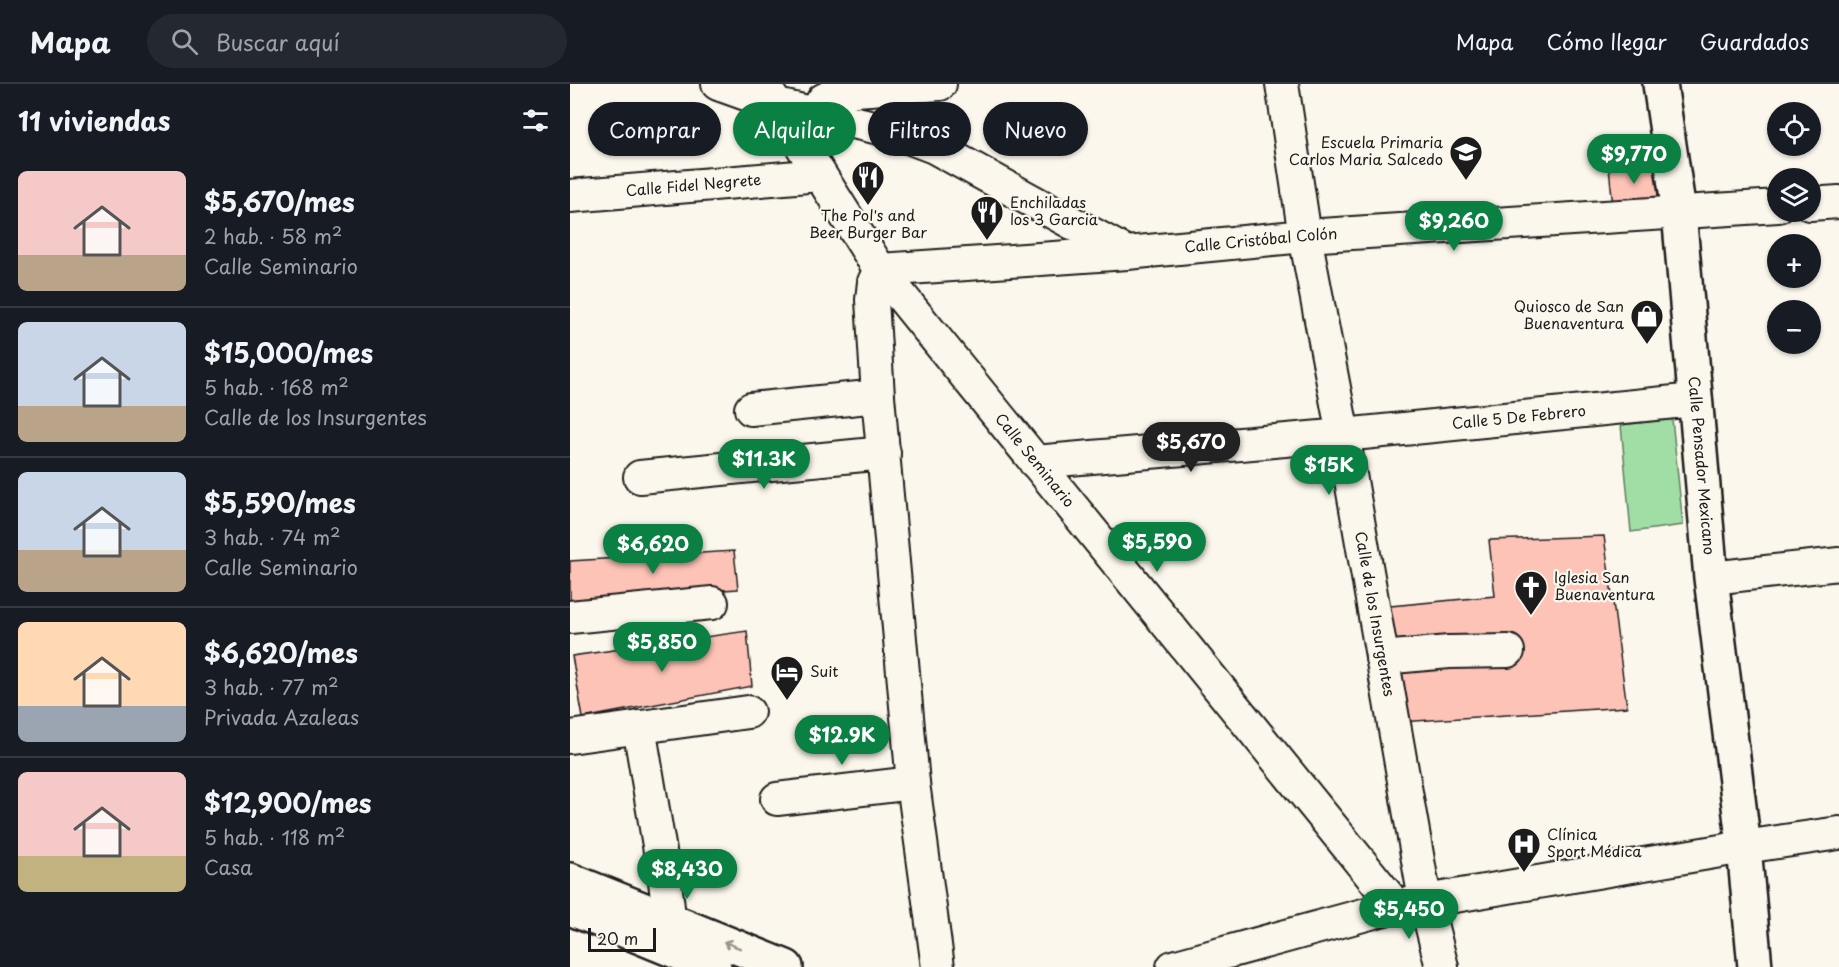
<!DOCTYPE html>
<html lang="es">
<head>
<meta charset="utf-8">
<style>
	body { margin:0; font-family:"Playpen Sans",sans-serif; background:#242831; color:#f1f3f6; height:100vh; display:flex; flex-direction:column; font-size:22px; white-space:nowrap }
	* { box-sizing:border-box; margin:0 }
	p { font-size:20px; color:#9ea1a6 }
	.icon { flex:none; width:33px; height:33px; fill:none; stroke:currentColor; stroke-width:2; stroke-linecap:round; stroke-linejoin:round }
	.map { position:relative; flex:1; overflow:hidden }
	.side { display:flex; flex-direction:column; background:#171b24; width:570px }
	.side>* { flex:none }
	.banner { position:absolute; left:18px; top:18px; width:570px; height:54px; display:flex; gap:12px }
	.fabs { position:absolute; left:1197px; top:18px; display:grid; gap:12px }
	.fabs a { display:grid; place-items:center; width:54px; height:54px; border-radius:50%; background:#171b24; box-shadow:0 2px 4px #0004; font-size:30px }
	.scale { position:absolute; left:18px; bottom:15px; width:68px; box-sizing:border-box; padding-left:6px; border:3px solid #1c1c1c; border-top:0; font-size:16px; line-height:21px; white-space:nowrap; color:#1c1c1c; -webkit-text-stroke:4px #fbf7ec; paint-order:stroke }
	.price { position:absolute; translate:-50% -51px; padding:0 14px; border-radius:21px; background:#0b8043; color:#fff; font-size:20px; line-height:39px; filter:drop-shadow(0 2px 3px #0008) }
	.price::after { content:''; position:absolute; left:50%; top:36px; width:18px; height:14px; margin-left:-9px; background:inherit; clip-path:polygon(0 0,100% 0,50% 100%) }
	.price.active { background:#222; color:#fff }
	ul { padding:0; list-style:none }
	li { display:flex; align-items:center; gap:18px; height:150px; padding:0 18px }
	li+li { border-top:2px solid #363941 }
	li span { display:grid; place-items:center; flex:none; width:168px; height:120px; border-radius:9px; color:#555 }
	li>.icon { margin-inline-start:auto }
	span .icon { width:72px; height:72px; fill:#fffc; stroke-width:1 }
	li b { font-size:26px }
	h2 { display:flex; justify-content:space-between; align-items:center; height:72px; padding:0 18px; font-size:26px }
	.chip { padding:0 21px; border-radius:27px; background:#171b24; box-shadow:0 2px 4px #0004; font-size:21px; line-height:54px }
	.chip.active { background:#0b8043; color:#fff }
	header { display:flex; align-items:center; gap:36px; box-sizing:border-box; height:84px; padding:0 30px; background:#171b24; border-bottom:2px solid #363941 }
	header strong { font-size:28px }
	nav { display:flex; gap:33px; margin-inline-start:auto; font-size:21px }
	.search { width:420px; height:54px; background:#242831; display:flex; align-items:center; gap:15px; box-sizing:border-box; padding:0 21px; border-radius:33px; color:#9ea1a6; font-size:22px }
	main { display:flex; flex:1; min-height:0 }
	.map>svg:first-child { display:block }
	.green { fill:#a1dea5; stroke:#5e7d60; stroke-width:1.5 }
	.building { fill:#fec3b7; stroke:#1c1c1c; stroke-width:1.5 }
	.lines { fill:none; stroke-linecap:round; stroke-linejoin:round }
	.minor-casing { stroke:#1c1c1c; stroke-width:36 }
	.major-casing { stroke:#1c1c1c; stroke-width:38 }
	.minor { stroke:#fbf7ec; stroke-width:32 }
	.major { stroke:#fbf7ec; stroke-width:33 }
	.oneway { stroke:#97948e }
	.labels { text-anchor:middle; stroke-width:4.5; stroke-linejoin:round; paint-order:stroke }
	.poi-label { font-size:15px; fill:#1c1c1c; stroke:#fbf7ec; text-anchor:start }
	.street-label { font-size:15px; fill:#1c1c1c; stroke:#fbf7ec }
</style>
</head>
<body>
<header>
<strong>Mapa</strong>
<div class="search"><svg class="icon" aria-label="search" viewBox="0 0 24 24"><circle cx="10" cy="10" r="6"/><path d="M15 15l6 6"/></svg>Buscar aquí</div>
<nav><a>Mapa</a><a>Cómo llegar</a><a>Guardados</a></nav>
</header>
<main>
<section class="side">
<h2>11 viviendas<svg class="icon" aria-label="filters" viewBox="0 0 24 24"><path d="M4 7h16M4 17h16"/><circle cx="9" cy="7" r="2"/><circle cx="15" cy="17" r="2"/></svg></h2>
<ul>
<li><span style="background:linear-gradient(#f6c9c9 70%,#b9a48a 0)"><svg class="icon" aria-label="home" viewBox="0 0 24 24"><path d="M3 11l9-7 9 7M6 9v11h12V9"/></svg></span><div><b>$5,670/mes</b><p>2 hab. · 58 m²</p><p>Calle Seminario</p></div></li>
<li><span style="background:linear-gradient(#c9d6e8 70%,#b9a48a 0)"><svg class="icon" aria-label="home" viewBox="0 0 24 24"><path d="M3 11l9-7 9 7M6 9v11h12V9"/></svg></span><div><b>$15,000/mes</b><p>5 hab. · 168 m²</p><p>Calle de los Insurgentes</p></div></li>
<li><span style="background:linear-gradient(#c9d6e8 65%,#b9a48a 0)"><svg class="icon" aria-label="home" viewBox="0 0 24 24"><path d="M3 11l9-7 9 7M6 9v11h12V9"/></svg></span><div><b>$5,590/mes</b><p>3 hab. · 74 m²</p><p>Calle Seminario</p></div></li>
<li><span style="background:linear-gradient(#ffd9b3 70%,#9aa5b1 0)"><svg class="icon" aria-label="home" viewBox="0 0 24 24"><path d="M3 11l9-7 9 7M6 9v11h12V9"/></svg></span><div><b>$6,620/mes</b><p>3 hab. · 77 m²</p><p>Privada Azaleas</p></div></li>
<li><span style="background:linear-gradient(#f6c9c9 70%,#c2b280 0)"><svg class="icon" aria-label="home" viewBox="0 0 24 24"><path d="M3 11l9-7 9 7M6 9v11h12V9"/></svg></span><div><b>$12,900/mes</b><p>5 hab. · 118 m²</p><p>Casa</p></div></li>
</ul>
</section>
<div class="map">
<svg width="1269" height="883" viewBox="0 0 1269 883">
	<rect width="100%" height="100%" fill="#fbf7ec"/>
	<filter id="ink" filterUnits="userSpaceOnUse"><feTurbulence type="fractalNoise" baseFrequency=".0167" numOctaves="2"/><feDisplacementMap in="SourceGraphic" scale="12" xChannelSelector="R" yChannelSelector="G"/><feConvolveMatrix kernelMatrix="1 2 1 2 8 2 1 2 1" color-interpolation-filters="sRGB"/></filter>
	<g filter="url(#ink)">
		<path class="green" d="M1102,335L1113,441L1061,448L1051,341Z"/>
		<g class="building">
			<path d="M1085,80L1089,116L1043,122L1039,84Z"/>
			<path d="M1034,452L1057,623L830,638L810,523L925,512L919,456Z"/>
			<path d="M164,467L168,505L0,516V477Z"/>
			<path d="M177,547L182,602L13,634L2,572Z"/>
		</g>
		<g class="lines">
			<defs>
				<g id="minor">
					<path d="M148,0L207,21L322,47L364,63L557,169"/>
					<path id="s1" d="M193,0L310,186L826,822"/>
					<path id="s2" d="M712,0L735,152L773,351L855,816L872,883"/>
					<path d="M246,29L253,16L272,7L370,0"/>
					<path id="s3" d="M0,112L250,91"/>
					<path d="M1240,120L1269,118"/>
					<path id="s4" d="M310,186L557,169L735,152L1208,122"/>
					<path d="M310,186L304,198L302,216L308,312L343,699L368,883"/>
					<path d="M181,325L308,312"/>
					<path id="s5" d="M465,378L773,351L1125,316"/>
					<path d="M70,393L314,369"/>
					<path d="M1141,494L1269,480"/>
					<path d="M0,533L142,519"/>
					<path d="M812,574L879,568L938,567"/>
					<path d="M69,643L95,797L102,859"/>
					<path d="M0,653L178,628"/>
					<path d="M207,715L343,699"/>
					<path d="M603,883L826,822L1174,763L1269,749"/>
				</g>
				<g id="major">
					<path id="s6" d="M1090,0L1109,128L1141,494L1174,763L1185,883"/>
					<path d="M0,796L216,883"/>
					<path d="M0,824L144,883"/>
				</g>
			</defs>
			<use href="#minor" class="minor-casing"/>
			<use href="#major" class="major-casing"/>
			<use href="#minor" class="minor"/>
			<use href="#major" class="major"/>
		</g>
		<defs><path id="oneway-shaft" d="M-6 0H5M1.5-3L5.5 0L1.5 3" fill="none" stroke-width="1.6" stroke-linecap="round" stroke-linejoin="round" transform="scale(1.5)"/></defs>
		<use class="oneway" href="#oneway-shaft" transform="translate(162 861) rotate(-158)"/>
	</g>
	<defs>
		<symbol id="school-pin" viewBox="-11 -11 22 30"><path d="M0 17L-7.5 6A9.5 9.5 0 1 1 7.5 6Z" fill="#1c1c1c" stroke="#fbf7ec"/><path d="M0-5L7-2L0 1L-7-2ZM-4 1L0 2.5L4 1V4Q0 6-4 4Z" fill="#fff"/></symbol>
		<symbol id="restaurant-pin" viewBox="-11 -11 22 30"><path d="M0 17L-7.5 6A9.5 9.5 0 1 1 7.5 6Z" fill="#1c1c1c" stroke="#fbf7ec"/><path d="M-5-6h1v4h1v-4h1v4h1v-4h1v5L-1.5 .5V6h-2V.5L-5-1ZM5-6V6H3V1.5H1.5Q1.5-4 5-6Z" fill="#fff"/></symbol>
		<symbol id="shop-pin" viewBox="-11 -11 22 30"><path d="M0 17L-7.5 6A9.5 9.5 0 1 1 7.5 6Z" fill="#1c1c1c" stroke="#fbf7ec"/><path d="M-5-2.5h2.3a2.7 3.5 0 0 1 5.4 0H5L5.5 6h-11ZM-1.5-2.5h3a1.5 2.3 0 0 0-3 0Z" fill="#fff"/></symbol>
		<symbol id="church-pin" viewBox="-11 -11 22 30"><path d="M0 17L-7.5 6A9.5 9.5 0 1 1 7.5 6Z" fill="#1c1c1c" stroke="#fbf7ec"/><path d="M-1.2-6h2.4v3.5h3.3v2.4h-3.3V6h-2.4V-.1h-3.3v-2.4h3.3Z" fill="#fff"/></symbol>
		<symbol id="hotel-pin" viewBox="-11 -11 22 30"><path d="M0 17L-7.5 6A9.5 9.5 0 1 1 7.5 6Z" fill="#1c1c1c" stroke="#fbf7ec"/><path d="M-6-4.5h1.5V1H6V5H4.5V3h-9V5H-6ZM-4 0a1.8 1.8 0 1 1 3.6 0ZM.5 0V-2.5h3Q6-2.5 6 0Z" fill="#fff"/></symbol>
		<symbol id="hospital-pin" viewBox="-11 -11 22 30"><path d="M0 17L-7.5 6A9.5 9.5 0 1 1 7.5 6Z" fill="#1c1c1c" stroke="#fbf7ec"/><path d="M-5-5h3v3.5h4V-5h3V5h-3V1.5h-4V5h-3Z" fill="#fff"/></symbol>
	</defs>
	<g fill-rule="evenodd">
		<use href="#school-pin" x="877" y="49" width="38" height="52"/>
		<use href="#restaurant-pin" x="279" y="74" width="38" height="52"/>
		<use href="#restaurant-pin" x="398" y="109" width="38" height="52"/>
		<use href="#shop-pin" x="1058" y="213" width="38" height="52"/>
		<use href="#church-pin" x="942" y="484" width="38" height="52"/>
		<use href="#hotel-pin" x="198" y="569" width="38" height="52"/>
		<use href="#hospital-pin" x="935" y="741" width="38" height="52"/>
	</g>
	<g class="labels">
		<g class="poi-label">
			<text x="873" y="64" text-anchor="end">Escuela Primaria<tspan x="873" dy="17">Carlos Maria Salcedo</tspan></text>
			<text x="440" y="124">Enchiladas<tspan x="440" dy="17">los 3 Garcia</tspan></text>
			<text x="298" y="137" text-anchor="middle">The Pol's and<tspan x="298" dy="17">Beer Burger Bar</tspan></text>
			<text x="1054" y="228" text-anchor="end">Quiosco de San<tspan x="1054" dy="17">Buenaventura</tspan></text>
			<text x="984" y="499">Iglesia San<tspan x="984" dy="17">Buenaventura</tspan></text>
			<text x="240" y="593">Suit</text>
			<text x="977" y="756">Clínica<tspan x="977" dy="17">Sport Médica</tspan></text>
		</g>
		<g class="street-label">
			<text dy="5" stroke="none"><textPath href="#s3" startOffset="124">Calle Fidel Negrete</textPath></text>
			<text dy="5" stroke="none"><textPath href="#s4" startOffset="382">Calle Cristóbal Colón</textPath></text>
			<text dy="5" stroke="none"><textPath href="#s5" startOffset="486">Calle 5 De Febrero</textPath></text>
			<text dy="5" stroke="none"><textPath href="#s1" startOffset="465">Calle Seminario</textPath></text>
			<text dy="5" stroke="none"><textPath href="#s6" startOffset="384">Calle Pensador Mexicano</textPath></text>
			<text dy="5" stroke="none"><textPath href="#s2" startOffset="538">Calle de los Insurgentes</textPath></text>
		</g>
	</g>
</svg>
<div class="fabs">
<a><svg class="icon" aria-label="locate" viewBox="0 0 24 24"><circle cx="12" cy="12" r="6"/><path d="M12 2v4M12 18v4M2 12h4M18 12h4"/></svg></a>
<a><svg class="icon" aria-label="layers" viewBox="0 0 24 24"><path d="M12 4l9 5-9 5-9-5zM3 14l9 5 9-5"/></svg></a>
<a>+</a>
<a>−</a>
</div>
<div class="scale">20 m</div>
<b class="price" style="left:1064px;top:101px">$9,770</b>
<b class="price" style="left:884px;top:168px">$9,260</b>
<b class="price active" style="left:621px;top:389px">$5,670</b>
<b class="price" style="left:194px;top:406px">$11.3K</b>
<b class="price" style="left:759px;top:412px">$15K</b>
<b class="price" style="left:587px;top:489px">$5,590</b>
<b class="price" style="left:83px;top:491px">$6,620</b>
<b class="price" style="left:92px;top:589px">$5,850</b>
<b class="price" style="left:272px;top:682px">$12.9K</b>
<b class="price" style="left:117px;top:816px">$8,430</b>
<b class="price" style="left:839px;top:856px">$5,450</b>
<div class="banner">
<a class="chip">Comprar</a>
<a class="chip active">Alquilar</a>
<a class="chip">Filtros</a>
<a class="chip">Nuevo</a>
</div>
</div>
</main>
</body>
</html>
